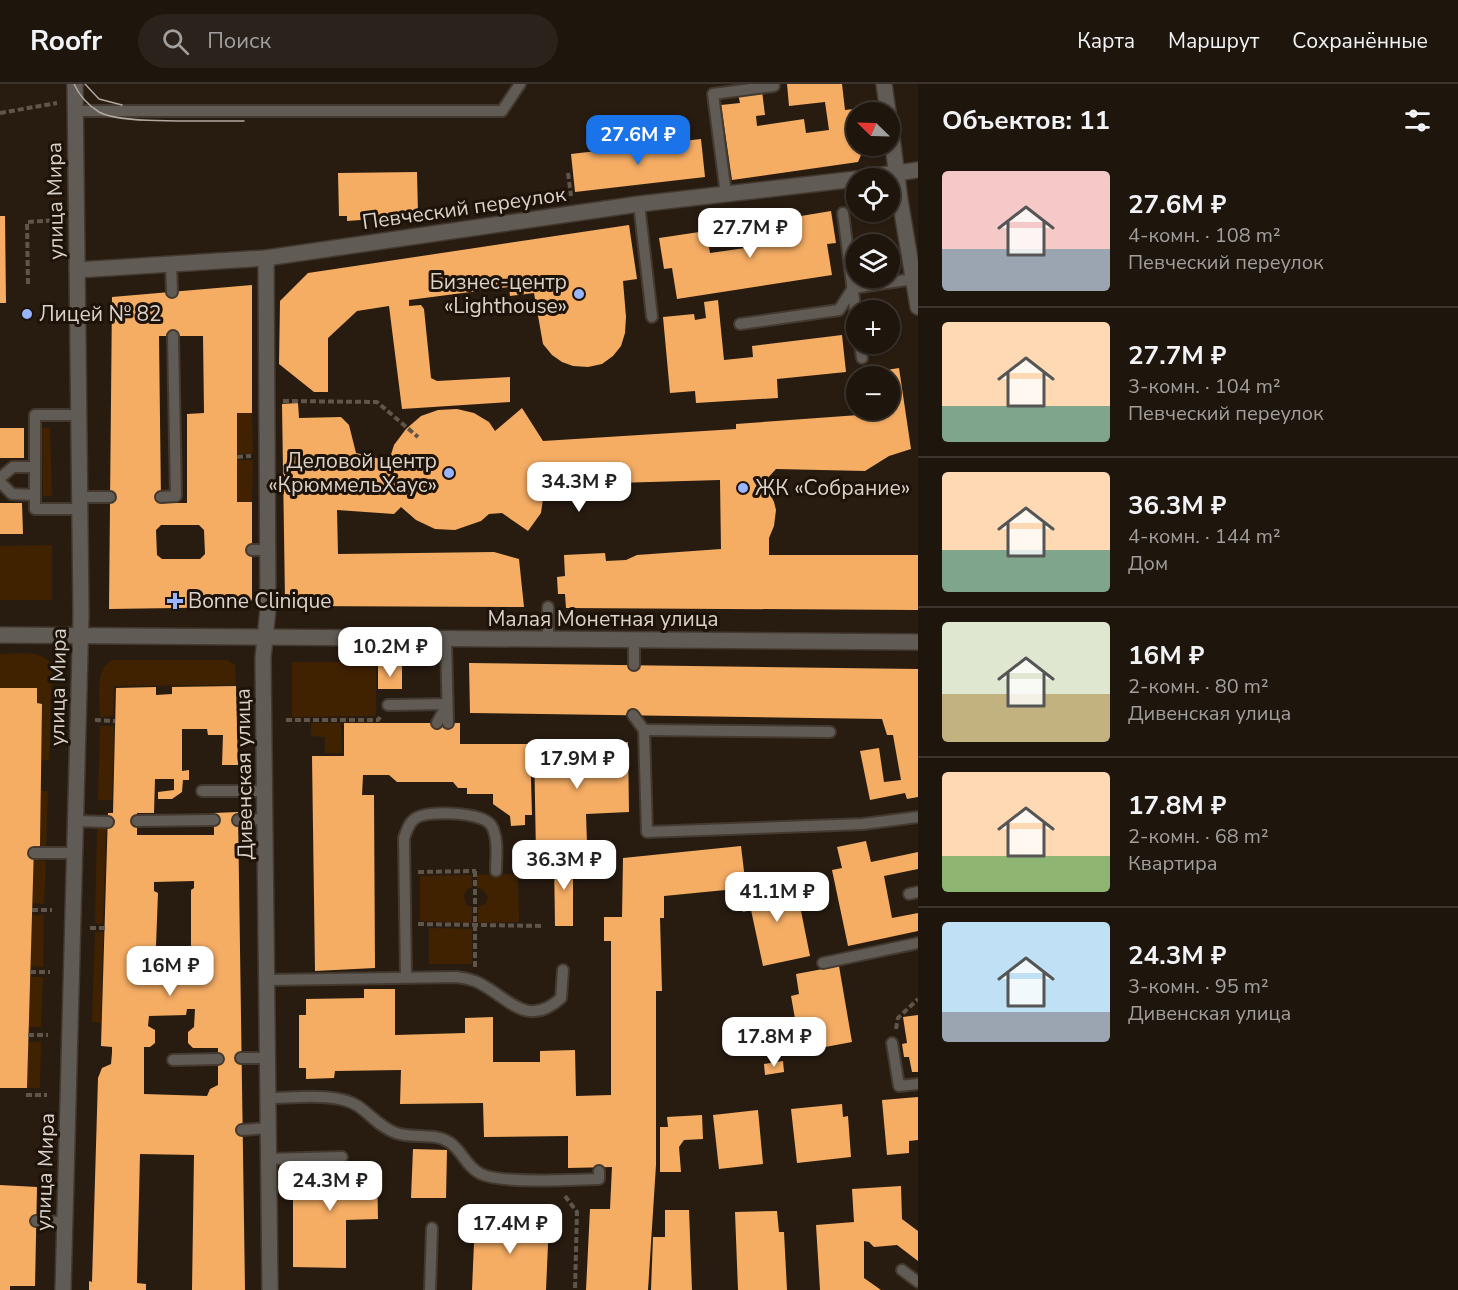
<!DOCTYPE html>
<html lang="ru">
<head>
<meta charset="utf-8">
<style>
	body { margin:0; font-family:"Nunito Sans",sans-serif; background:#2b221b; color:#f1f3f6; height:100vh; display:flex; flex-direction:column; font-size:22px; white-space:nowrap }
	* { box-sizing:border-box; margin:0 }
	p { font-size:20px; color:#a19f9d }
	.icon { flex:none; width:33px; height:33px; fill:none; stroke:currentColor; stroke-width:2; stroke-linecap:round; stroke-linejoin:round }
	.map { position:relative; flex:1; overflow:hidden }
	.sheet { display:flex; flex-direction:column; background:#1e150d; width:540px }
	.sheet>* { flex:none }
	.needle { width:39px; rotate:293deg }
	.buttons { position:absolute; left:846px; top:18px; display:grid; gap:12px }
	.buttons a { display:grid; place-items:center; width:54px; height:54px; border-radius:50%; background:#1e150d; box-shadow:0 2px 4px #0004,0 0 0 2px #3c342e; font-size:30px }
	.price { position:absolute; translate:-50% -51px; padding:0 14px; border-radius:12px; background:#fff; color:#222; font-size:20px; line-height:39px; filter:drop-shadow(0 2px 3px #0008) }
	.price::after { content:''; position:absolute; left:50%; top:36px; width:18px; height:14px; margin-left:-9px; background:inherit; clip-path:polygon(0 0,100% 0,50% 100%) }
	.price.on { background:#1a73e8; color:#fff }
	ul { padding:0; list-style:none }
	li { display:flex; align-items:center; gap:18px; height:150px; padding:0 24px }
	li+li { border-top:2px solid #3c342e }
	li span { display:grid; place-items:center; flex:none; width:168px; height:120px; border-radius:6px; color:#555 }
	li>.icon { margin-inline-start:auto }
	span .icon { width:72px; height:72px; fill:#fffc; stroke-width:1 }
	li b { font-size:26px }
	h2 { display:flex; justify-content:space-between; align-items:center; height:72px; padding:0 24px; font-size:26px }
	header { display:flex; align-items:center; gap:36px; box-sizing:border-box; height:84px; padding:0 30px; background:#1e150d; border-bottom:2px solid #3c342e }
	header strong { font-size:28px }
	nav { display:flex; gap:33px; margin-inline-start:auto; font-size:21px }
	.search { width:420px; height:54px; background:#2b221b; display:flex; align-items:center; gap:15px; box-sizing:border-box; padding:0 21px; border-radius:33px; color:#a19f9d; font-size:22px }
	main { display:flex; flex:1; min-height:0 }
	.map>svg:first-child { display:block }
	.green { fill:#402200 }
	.building { fill:#f5ad64; fill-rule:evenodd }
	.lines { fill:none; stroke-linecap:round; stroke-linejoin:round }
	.service-casing { stroke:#44392f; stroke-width:14 }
	.minor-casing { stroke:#44392f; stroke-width:18 }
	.tertiary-casing { stroke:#44392f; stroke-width:18 }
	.path { stroke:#5f554b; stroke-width:4; stroke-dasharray:6 3; stroke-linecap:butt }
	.service { stroke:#615b55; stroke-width:10 }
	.minor { stroke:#615b55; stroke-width:15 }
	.tertiary { stroke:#615b55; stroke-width:15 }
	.tram { stroke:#b1a8a0; stroke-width:1.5 }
	.poi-dot { fill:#98b5fd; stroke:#1e1308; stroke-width:2 }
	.labels { text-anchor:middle; stroke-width:6; stroke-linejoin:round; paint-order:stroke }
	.street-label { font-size:21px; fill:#dad2cb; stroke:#1e1308 }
	.poi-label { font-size:21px; fill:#dad2cb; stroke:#1e1308; text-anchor:start }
</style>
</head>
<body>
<header>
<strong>Roofr</strong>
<div class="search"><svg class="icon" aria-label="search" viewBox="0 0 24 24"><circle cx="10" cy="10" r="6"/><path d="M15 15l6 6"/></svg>Поиск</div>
<nav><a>Карта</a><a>Маршрут</a><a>Сохранённые</a></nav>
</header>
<main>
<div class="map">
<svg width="918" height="1206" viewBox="0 0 918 1206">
	<rect width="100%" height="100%" fill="#281c11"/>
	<g class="green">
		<path d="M237,329H252L253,370H237Z"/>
		<path d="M42,344H50L52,412H43Z"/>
		<path d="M237,376H253L252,418H237Z"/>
		<path d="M52,461V516H0V462Z"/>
		<path d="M0,570C17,570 42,565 52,581L49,676H41L42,620L37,619V604H0Z"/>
		<path d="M112,576H227L235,581L236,601L114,602L113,632L100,633C100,615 94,586 112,576Z"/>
		<path d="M292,578H376V632L292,633Z"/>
		<path d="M311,639H341L342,669H325V653L311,652Z"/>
		<path d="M100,642H114L112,716H98Z"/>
		<path d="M41,707H48L46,762H40Z"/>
		<path d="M97,744H106L103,840L95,839Z"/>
		<path d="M34,776L46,777L44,820L32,819Z"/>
		<path d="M518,790L519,838L478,839V823L486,819L488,813L482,805L477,804V791Z"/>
		<path d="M472,791V803L467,805L464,811L466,821L472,823V839L420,837V792Z"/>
		<path d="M32,831H44L43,883L30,882Z"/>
		<path d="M429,844L472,845V880H429Z"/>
		<path d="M95,848H103L101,939L92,938Z"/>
		<path d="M30,893H43L41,943H28Z"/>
		<path d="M28,958H41L40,1004H27Z"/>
	</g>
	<g class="building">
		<path d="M787,0H842L845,26L854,25L856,62H860L861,71L858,78L732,96L721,21L740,19L738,10L762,7L765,31L756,32L757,42L804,35L806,49L829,46L825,18L789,22Z"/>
		<path d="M701,55L705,93L575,108L571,70Z"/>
		<path d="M417,88L418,130L361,132V136L347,137V132H339L338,89Z"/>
		<path d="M831,127L836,159L827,160L832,191L677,215L672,184L664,185L659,154L706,147L710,169L786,158L783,135Z"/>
		<path d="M0,132H5L6,219H0Z"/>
		<path d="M629,141L637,195L623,197L626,233L625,249L621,262L613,272L602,280L588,283L573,282L562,278L552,271L543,260L534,209L510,212L509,203L409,216V222L421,221L424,225L431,294L437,297L510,293V318L402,325L389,222L357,227L328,254V308H314L279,280L280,217L308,189Z"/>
		<path d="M252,201V329H237V418H252V515L250,519L243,523L109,525L112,213ZM159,252H203L204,329L187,330V419H161ZM161,441H199L204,446L205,470L200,475H162L157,471L156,446Z"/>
		<path d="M718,216L724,276L753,273L752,262L842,251L846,288L777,295L778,314L696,319L695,307L670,309L663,233L694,230L695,236L706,234L704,218Z"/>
		<path d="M899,284L911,365L889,372L865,387L776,385L764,398L774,418L776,426L774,442L769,454V471H918V526L566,524L565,510H558L557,493L565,492L564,471L605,469L606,477L626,476L637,471L721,465L720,396L545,401L541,429L528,447L502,429L489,430L481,437L455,446L435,445L416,436L401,423L394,430L337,426L338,470L494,468L519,475L524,523L295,522L285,515L282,320L298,319L299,334L341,333L349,341L356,369L389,377L394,361L406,345L421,332L438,326L457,325L474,329L489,338L495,347L522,324L543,357L736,345V340L859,331L858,326H890V292L855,291Z"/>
		<rect x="0" y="344" width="24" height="30"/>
		<path d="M0,419H22L23,450H0Z"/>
		<path d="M469,579L918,585V713L907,715L905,709L870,716L860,667L879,664L884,698L901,696L893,651H887L882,635L470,629Z"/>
		<rect x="378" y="582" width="24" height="23"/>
		<path d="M236,602L238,681H222L223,651H208L207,645H182V687L189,686V696H183L182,708L172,715H158V708L174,706V695H155L154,729H137V751H214V729L238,728L245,1206H192L194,1071L140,1070L137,1199L146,1200V1206H89V1197L92,1198L98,994L102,984L111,980L112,969V963L101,962L108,729H113L116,604L156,603V611L172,610V603ZM194,797V804L191,806V889L194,892V901H150V892L155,888L158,809L154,807V798ZM187,925H195L194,943L188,948V959L193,964H218V1001L210,1005L207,1012L144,1010V963H150L155,959V946L148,942L149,932L186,931Z"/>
		<path d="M0,604H37V619L42,620L40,762H34L27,1004H0Z"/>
		<path d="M344,639H460V660H530L532,731H525V741L511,742L510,732L493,720V710H467V704H458L453,698H397L389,691H363L362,711H374L375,884L315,887L312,672H344Z"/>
		<path d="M628,658L629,728L586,730L587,759H573V770L536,771L534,660Z"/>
		<path d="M866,757L871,778L918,768V785L884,792L892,834L918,829V847L848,862L832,786L842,784L837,763Z"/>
		<path d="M741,762L746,804L664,812V834H660L662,907H656V1081L648,1206H586L590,1125H610L612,1083L568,1084V1052L484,1053L483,1019L400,1020L401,986L335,987L334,994L306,995V984H299V931H306V915L364,914V905H395V951L465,949V934L493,933V978H540V967L575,966L576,1012L611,1011V857H604V833H622L623,774Z"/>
		<path d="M554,772H573V842H555Z"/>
		<path d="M795,797L810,872L763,882L751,826L743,828L739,809Z"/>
		<path d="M839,882L852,958L809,966L805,945L797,946L791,912L799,910L796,890Z"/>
		<path d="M918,931V988H912L909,973H904L902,960L907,959L903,933Z"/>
		<path d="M783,977L784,988L765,991L764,980Z"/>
		<path d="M918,1013V1056L909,1057V1069L887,1071L882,1016Z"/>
		<path d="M842,1020L843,1033L848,1032L851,1073L797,1079L791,1025Z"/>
		<path d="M758,1026L763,1080L719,1085L713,1031Z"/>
		<path d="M702,1031L703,1055L684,1056L679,1063L681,1088H660V1043H668L667,1033Z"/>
		<path d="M413,1065L447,1066L446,1114H411Z"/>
		<path d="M293,1083H377L378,1135L346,1136V1184L293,1183Z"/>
		<path d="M0,1101L37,1103L35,1202H10V1206H0Z"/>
		<path d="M901,1102L902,1135L918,1147V1177L897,1161L874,1163L869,1158L864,1157V1194L881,1206H820L816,1141L854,1138L852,1105Z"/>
		<path d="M665,1126H689L692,1206H651L653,1153H665Z"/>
		<path d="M777,1127L779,1148H784L787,1206H738L735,1128Z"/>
		<path d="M475,1135L549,1138L546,1206H472Z"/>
	</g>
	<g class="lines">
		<defs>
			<g id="service">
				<path d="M75,27H502L520,0"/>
				<path d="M726,110L713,10L774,2L773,0"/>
				<path d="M639,120L652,233"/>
				<path d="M843,129L856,232"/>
				<path d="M171,180L172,208"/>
				<path d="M740,240L839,226L853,204L913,195"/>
				<path d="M860,260L862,274"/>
				<path d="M79,331H35V425H80"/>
				<path d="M0,394L13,383H35"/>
				<path d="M0,398L12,410L35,411"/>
				<path d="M80,413H110"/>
				<path d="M161,413L176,412L173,252"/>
				<path d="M252,466H268"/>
				<path d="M548,523V555"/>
				<path d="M446,555L448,639"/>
				<path d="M634,581V556"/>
				<path d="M388,621L447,620L437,639"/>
				<path d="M633,631L644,646L647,748L863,740L918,733"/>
				<path d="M644,646L830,648"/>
				<path d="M202,707H265"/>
				<path d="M238,736L265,735"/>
				<path d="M76,737L108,738"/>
				<path d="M137,737L214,736"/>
				<path d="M34,769H75"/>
				<path d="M909,810L918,808"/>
				<path d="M823,879L918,859"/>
				<path d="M406,893L404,754C407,746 409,738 416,734C428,726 482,728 491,741C499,754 496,773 496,787"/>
				<path d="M267,896L456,893C464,894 472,895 479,899C509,914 527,945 561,914L563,886"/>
				<path d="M892,959L899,1002L918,1000"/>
				<path d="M241,974H268"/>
				<path d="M173,976L218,975"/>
				<path d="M268,1014C294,1014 337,1008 358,1022C371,1031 381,1044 396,1049C413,1055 433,1048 449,1058C462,1066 466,1083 481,1090C502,1100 573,1096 599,1095V1087"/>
				<path d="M242,1046L268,1044"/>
				<path d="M269,1075L342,1073"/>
				<path d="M36,1137L65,1138"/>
				<path d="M902,1186L918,1198"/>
				<path d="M430,1206L432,1144"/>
			</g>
			<g id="minor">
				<path d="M884,0L888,28"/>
				<path d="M890,38L900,116L918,223"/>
				<path d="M861,94L918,86"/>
				<path d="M266,174L268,525L263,574L270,1206"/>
				<path d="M77,186L266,174L639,120L856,95"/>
				<path d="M0,551L918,558"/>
			</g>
			<path id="tertiary" d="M63,1206L81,530L75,0"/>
		</defs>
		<use href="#service" class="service-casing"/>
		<use href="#minor" class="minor-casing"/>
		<use href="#tertiary" class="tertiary-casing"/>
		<g class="path">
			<path d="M0,29L57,19"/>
			<path d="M568,89L571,112"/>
			<path d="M28,200L27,138L59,136"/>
			<path d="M283,317L377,318L418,353"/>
			<path d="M237,373L251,372"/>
			<path d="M95,636L115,637"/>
			<path d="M286,636H378L380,633"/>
			<path d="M418,788L476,787"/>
			<path d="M32,826H52"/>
			<path d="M418,840L543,842"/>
			<path d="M90,844H105"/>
			<path d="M475,883V787"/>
			<path d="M30,888H50"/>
			<path d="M896,945L898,934L918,915"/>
			<path d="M28,951H48"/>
			<path d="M26,1011H47"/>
			<path d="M565,1112L577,1128L575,1206"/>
		</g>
		<use href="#service" class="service"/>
		<use href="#minor" class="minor"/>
		<use href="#tertiary" class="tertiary"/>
		<g class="tram">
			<path d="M74,0C79,11 88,21 99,28C121,41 214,36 244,37"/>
			<path d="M85,0L99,15L122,21"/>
		</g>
	</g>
	<g class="poi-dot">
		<circle cx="579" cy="210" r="6"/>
		<circle cx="27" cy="230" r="6"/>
		<circle cx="449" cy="389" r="6"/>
		<circle cx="743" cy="404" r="6"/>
		<path d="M172 508h6v6h6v6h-6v6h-6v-6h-6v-6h6z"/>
	</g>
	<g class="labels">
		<g class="street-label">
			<text transform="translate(55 117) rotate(-91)" y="7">улица Мира</text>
			<text transform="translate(464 124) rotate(-8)" y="7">Певческий переулок</text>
			<text x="603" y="542">Малая Монетная улица</text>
			<text transform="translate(58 603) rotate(-89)" y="7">улица Мира</text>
			<text transform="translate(244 690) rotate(-91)" y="7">Дивенская улица</text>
			<text transform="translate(45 1088) rotate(-88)" y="7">улица Мира</text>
		</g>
		<g class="poi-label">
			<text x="567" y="205" text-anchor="end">Бизнес-центр<tspan x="567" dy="24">«Lighthouse»</tspan></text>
			<text x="39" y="237">Лицей № 82</text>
			<text x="437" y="384" text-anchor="end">Деловой центр<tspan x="437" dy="24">«КрюммельХаус»</tspan></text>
			<text x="755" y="411">ЖК «Собрание»</text>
			<text x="188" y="524">Bonne Clinique</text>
		</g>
	</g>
</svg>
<div class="buttons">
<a><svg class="needle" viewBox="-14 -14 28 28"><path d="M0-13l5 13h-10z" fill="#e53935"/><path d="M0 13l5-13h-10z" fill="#a19f9d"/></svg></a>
<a><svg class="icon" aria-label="locate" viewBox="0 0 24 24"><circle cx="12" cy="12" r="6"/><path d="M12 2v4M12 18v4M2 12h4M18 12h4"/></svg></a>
<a><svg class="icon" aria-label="layers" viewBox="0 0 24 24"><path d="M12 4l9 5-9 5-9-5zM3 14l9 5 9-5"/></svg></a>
<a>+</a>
<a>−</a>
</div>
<b class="price on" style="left:638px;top:82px">27.6M ₽</b>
<b class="price" style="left:750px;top:175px">27.7M ₽</b>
<b class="price" style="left:579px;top:429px">34.3M ₽</b>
<b class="price" style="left:390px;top:594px">10.2M ₽</b>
<b class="price" style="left:577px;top:706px">17.9M ₽</b>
<b class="price" style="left:564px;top:807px">36.3M ₽</b>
<b class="price" style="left:777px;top:839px">41.1M ₽</b>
<b class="price" style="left:170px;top:913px">16M ₽</b>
<b class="price" style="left:774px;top:984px">17.8M ₽</b>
<b class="price" style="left:330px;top:1128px">24.3M ₽</b>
<b class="price" style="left:510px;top:1171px">17.4M ₽</b>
</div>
<section class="sheet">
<h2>Объектов: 11<svg class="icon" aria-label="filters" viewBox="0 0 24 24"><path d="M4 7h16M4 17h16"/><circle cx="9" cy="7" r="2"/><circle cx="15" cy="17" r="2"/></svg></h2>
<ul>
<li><span style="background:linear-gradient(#f6c9c9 65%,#9aa5b1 0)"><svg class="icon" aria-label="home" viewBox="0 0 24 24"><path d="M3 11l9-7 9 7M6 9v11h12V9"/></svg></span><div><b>27.6M ₽</b><p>4-комн. · 108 m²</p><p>Певческий переулок</p></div></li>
<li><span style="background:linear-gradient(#ffd9b3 70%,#7fa58c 0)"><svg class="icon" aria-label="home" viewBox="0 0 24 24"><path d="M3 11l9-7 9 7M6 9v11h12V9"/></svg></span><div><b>27.7M ₽</b><p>3-комн. · 104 m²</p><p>Певческий переулок</p></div></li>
<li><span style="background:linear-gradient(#ffd9b3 65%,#7fa58c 0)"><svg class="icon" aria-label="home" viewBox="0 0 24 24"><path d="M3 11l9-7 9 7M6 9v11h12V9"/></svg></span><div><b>36.3M ₽</b><p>4-комн. · 144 m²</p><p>Дом</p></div></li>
<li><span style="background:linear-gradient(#dfe7d0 60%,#c2b280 0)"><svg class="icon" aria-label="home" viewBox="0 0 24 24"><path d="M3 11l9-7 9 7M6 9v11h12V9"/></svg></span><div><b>16M ₽</b><p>2-комн. · 80 m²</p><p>Дивенская улица</p></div></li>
<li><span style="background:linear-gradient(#ffd9b3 70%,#8fb573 0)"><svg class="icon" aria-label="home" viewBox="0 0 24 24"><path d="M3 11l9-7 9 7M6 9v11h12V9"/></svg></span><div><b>17.8M ₽</b><p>2-комн. · 68 m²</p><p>Квартира</p></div></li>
<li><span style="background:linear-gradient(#bfe0f5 75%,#9aa5b1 0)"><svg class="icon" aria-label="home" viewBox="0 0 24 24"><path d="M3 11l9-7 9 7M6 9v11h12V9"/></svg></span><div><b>24.3M ₽</b><p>3-комн. · 95 m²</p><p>Дивенская улица</p></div></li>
</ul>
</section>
</main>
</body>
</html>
